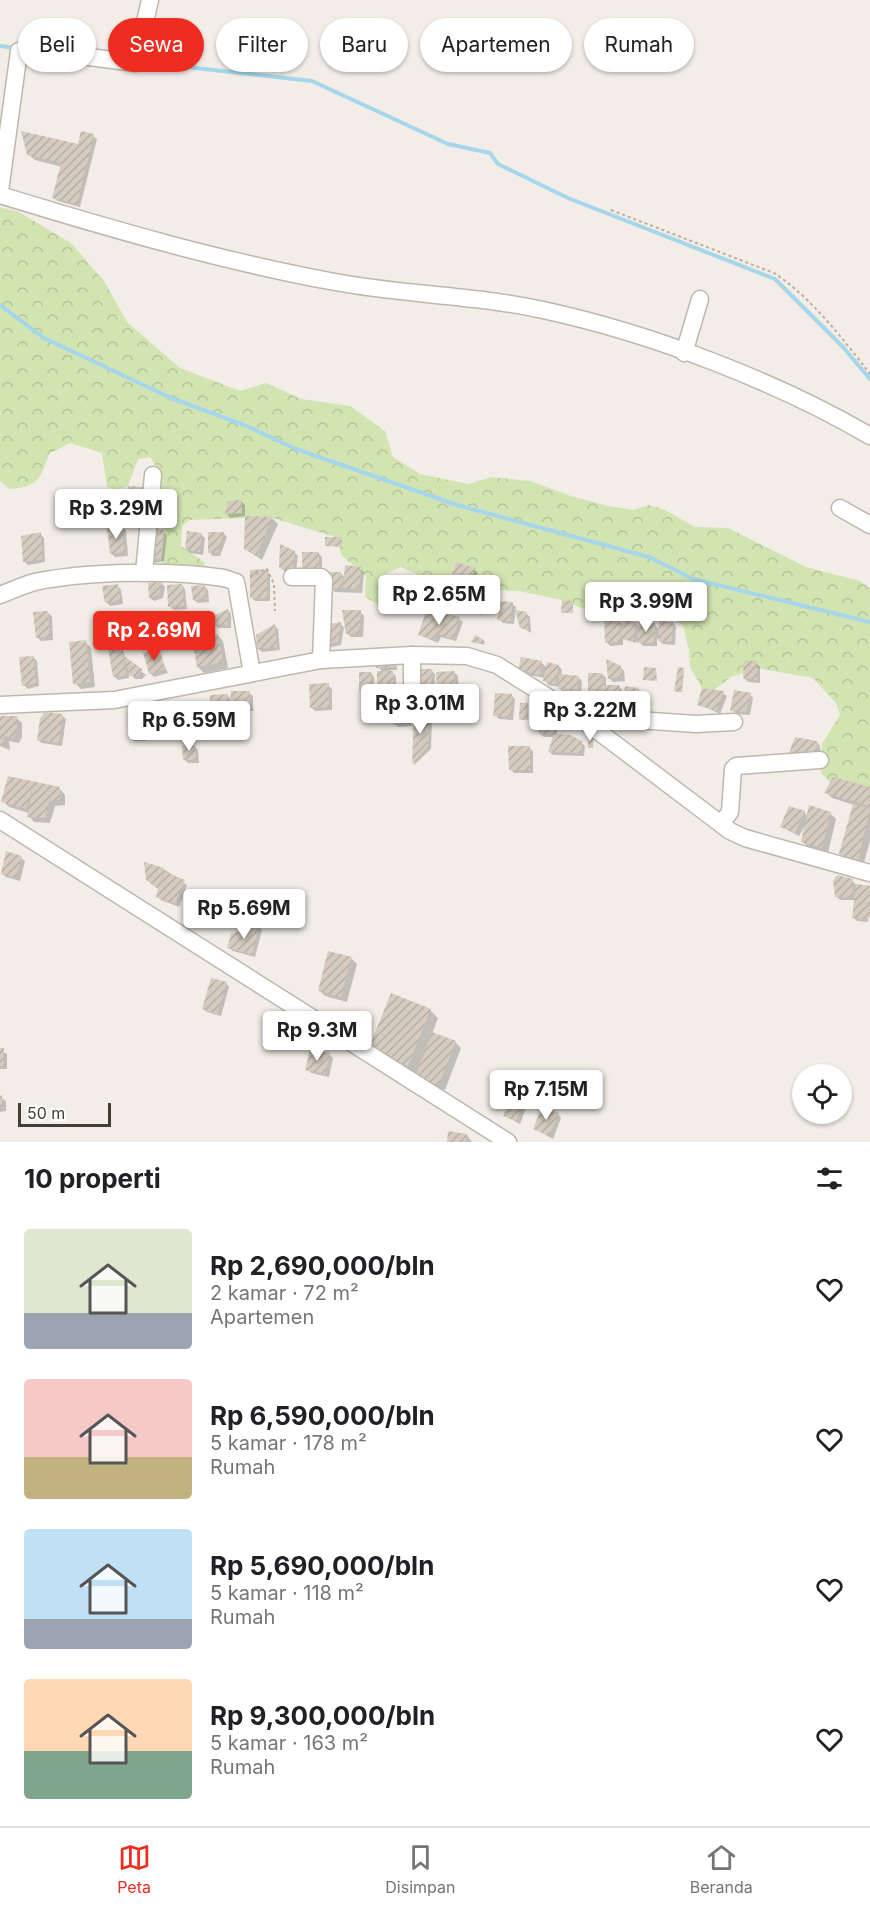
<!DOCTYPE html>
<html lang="id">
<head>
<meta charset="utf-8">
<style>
	body { margin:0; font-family:Inter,sans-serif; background:#f6f6f6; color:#202124; height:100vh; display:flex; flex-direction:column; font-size:22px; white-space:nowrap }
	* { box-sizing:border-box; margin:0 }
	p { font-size:20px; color:#757577 }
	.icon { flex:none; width:33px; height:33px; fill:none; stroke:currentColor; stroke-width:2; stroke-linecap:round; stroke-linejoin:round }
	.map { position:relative; height:1142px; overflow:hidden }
	.details { display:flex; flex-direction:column; background:#fff; flex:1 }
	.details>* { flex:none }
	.banner { position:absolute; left:18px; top:18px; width:834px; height:54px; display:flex; gap:12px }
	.tools { position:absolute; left:792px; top:1064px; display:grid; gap:12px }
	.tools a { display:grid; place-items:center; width:60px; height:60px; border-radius:50%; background:#fff; box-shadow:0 2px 4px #0004; font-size:30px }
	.scale { position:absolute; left:18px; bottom:15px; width:93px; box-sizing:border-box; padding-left:6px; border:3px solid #453d36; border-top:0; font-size:16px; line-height:21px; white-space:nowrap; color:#453d36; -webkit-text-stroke:4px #fff; paint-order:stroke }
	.price { position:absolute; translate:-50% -51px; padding:0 14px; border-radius:6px; background:#fff; color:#222; font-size:20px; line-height:39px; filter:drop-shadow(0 2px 3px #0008) }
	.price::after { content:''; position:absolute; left:50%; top:36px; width:18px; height:14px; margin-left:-9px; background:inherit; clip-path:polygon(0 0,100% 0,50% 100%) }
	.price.current { background:#ee2d21; color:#fff }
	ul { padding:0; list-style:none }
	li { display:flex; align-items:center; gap:18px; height:150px; padding:0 24px }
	li span { display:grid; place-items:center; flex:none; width:168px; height:120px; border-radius:6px; color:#555 }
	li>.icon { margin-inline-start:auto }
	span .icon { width:72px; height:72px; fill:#fffc; stroke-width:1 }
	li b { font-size:26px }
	h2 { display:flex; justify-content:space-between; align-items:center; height:72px; padding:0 24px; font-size:26px }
	.tag { padding:0 21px; border-radius:27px; background:#fff; box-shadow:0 2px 4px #0004; font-size:21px; line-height:54px }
	.tag.current { background:#ee2d21; color:#fff }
	.menu { display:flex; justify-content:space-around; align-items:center; height:84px; border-top:2px solid #e0e0e0; background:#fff; font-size:16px; color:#757577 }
	.menu a { display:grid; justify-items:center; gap:3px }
	.menu .current { color:#ee2d21 }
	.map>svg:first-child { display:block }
	.forest { fill:url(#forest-crowns) }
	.shadow { fill:#0003 }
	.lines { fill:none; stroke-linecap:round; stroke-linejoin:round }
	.stream { stroke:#a5d6ec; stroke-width:4 }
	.building { fill:url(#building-hatch) }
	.minor-casing { stroke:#c0b7ac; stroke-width:19 }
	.path { stroke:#beae9b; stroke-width:2; stroke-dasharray:3 3; stroke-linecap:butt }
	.minor { stroke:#fff; stroke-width:16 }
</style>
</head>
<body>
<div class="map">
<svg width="870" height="1142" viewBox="0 0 870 1142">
	<defs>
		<pattern id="forest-crowns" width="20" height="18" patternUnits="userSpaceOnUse" patternTransform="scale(1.5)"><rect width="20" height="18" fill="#d2e4b1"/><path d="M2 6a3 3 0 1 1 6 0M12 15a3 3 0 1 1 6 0" fill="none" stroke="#b6c499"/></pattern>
		<pattern id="building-hatch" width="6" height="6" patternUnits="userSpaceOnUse" patternTransform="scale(1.5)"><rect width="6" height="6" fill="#d6cbbf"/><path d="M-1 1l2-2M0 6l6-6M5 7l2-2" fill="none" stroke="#b9afa5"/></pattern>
	</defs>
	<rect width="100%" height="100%" fill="#f2ede6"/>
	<path class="forest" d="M0,207L19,212L71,243L104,281L127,322L180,368L240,391L266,383L301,399L350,406L385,431L393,457L420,474L468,484L492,477L530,481L571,496L608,506L633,510L649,505L665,510L695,527L728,528L806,567L860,581L870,588V794L830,782L821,773L822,744L840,715L836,703L813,678L757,668L731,677L714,690L702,688L690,667L689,649L683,626L667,612L609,619L562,600L519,591L492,590L477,580L457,577L454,583L461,591L458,601L450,608C435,607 424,605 414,593L416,574L401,567L385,574V598L381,606L365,597L366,576L342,556L335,537L270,517L189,520L182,526L181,546L204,562L205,568L161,567L166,518L159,471L150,457L138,459L128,486L117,490L107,487L102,453L70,443L49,454C41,479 37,487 9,489L0,481Z"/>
	<g class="shadow">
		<path d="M93,136L97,139L80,207L58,201L54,198L62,167L35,160L28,154L79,145Z"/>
		<path d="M130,487L153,506L132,503L128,500Z"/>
		<path d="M101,495L104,498L103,518L90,517L86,513Z"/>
		<path d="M241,501L245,505V516L230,518L227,514L229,502Z"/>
		<path d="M247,517L273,519L278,524L262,560L245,549Z"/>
		<path d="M122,527L126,531L128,556L115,557L111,553Z"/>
		<path d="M164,532L167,536L164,561L155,563L152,559Z"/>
		<path d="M223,533L227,537L220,556H213L209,552Z"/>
		<path d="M40,534L44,538L45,562L28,565L24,561Z"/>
		<path d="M202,535L205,538L203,555L190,553L186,549Z"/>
		<path d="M294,552L298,556L295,578L285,571Z"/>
		<path d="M318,553L322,557V574L303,570Z"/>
		<path d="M361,569L364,573L362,593L335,592L331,588L341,573L345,578Z"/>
		<path d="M474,569L478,573L474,584L454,575Z"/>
		<path d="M267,571L270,575V601H255L251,597Z"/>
		<path d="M407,580L410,584L403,605L396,609L393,605L394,583Z"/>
		<path d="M161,583L165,587L163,598L154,601L150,598Z"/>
		<path d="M182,585L185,589L187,609L174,610L170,606Z"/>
		<path d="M118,586L121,590L123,604L110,606L106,602Z"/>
		<path d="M204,586L208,590L209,602L198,603L194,600Z"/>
		<path d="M483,592L487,596L481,615L464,607Z"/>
		<path d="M512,604L516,607L514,624L503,623L499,619Z"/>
		<path d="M228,610L231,614V628H218L214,624Z"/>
		<path d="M360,612L364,616L363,637H351L347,633Z"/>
		<path d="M48,613L52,616L53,640L41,641L37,637Z"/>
		<path d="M526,613L530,617L531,633L522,627Z"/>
		<path d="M459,619L463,622L456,641L441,637L438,643L420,635Z"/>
		<path d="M618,620L624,625L635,623L640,628L654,624L660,630L673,623L676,627L675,645L663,644L657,638V646H643L637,640L636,643L623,639V645L610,646L607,642Z"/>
		<path d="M341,624L344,628L341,645L332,647L328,643L325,627Z"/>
		<path d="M275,626L278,629L280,650L262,652L258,648Z"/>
		<path d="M217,635L223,641L228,668L204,673L198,667Z"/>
		<path d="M85,642L91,648L95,687L81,689L75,683Z"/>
		<path d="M122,648L126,659L146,675L142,679H135L129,673V678L118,680L114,676Z"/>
		<path d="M160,656L168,673L154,677L150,673Z"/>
		<path d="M33,657L37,661L39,686L28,689L24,685Z"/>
		<path d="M396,661L397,670H390L396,676V695H382L378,691L383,672L378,667Z"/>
		<path d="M541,662L547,668L559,666L562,670L561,676L579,678L582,681L581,694L563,693L560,687L548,685L545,678L523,674L520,670Z"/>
		<path d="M756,663L760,667V683L748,682L744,678Z"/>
		<path d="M620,667L624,671L625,681L613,682L609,678Z"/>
		<path d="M684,669L682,692H677L676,690Z"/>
		<path d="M431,670L435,674L434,705H417Z"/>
		<path d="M454,672L458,676L459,696L443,697L439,694Z"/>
		<path d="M371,673L374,677L375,694H364L361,690Z"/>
		<path d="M602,674L606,678V686H619L622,690V701L638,689L642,693L639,715L627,713L624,710V703H609L605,694H594L590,690Z"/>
		<path d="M328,685L332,689V710L315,711L311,707Z"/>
		<path d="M249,693L253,696V711L236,710L230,705L226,724H216L213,720L212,696H228L232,700Z"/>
		<path d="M723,693L727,696L720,714L699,704Z"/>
		<path d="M750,694L753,698L750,715L736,714L732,710Z"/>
		<path d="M511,695L515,699L513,720L499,719L495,715Z"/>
		<path d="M528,705V720H522L520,719Z"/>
		<path d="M407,709L411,713V726L398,727L394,724Z"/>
		<path d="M142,713L146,717V741H134L130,738Z"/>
		<path d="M62,716L66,719L62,746L42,743L38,740Z"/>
		<path d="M416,716L429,717L432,720L431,749L414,765Z"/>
		<path d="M553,716L557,720V736L581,742L585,746L584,756L553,755L549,751L555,737H544L540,734Z"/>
		<path d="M0,717H16L22,723V737L19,743L9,741L10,750L0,746Z"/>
		<path d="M817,742L820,746L821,759L795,757L791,753Z"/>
		<path d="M194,746L198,750L199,763H188L184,759Z"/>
		<path d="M529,748L533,751V773H514L510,769Z"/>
		<path d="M9,777L59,788L65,795V805L55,806L50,823L34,822L29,816V813L9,807L3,801Z"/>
		<path d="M870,788V841L863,866L846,860L840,854L854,805L832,798L826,792Z"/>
		<path d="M804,812L808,817L830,813L836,819L828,853L809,848L803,842L807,822L799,836L782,827Z"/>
		<path d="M21,858L25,861L20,881L6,877L2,874Z"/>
		<path d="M164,869L187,885L179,907L161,900L157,896L160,889L152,883Z"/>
		<path d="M852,880L856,885L870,887L868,922L857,921L853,917L856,900H840L836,896Z"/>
		<path d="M259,927L262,930L255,957L233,951L229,947L232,935Z"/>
		<path d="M351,958L357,964L347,1002L325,996L319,990Z"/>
		<path d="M226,983L229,987L221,1016L207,1012L203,1009Z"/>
		<path d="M430,1010L438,1018L432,1034L455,1042L461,1048L445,1090L423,1082L418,1074L378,1058Z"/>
		<path d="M0,1050L7,1054V1069H0Z"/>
		<path d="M329,1054L333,1058L329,1077L311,1073L307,1069Z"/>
		<path d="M0,1097L6,1101V1111L0,1112Z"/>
		<path d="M523,1102L527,1105L520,1124L505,1116Z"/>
		<path d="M558,1114L561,1118L553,1139L535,1129Z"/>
		<path d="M467,1135L472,1142H448Z"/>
	</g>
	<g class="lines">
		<g class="stream">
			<path d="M0,46L15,48"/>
			<path d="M142,62L312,81L448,144L490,153L498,164L568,198L775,279L843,347L870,379"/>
			<path d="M0,305L44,338L171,398L244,425L296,449L457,505L649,557L693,579L870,622"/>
		</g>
	</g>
	<g class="building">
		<path d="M21,131L78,144L81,131L94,134L77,204L52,198L61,163L27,155Z"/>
		<path d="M128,486L151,488L150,503L127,500Z"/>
		<path d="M87,492L101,493L99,515L85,514Z"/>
		<path d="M241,500L242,513L225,514L228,501Z"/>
		<path d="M245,516L273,517L256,555L244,549Z"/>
		<path d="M122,526L125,552L110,554L107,527Z"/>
		<path d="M154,529L164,530L161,558L150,560Z"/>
		<path d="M187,531L202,533L200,552L185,550Z"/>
		<path d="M41,532L42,559L23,562L21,536Z"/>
		<path d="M208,532H224L217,553H208Z"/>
		<path d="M325,537H342V547L325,546Z"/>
		<path d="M280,544L295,551L292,577L279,567Z"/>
		<rect x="302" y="552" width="17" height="19"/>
		<path d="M456,562L475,568L470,582L452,575Z"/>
		<path d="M345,565L361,567L359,590L343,588Z"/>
		<path d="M267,569V598H250V570Z"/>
		<path d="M330,572H341L343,588L330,589Z"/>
		<path d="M407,579L400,602L391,606L392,582Z"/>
		<path d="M162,581L159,595L149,598L148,583Z"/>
		<path d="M118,584L120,600L105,603L102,586Z"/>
		<path d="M182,584L184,606L168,607L167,585Z"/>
		<path d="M205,585L206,599L193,600L191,586Z"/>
		<path d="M469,586L484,591L477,612L463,607Z"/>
		<path d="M562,600L573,601V613H561Z"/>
		<path d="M500,601L513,602L510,621L497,620Z"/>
		<path d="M228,609V625L212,624L215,615Z"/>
		<path d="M342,610H361L359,634H346Z"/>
		<path d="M515,610L527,612L528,630L520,628Z"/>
		<path d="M48,611L50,636L36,638L33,612Z"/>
		<path d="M426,611L460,617L453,639L438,634L434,640L418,635Z"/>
		<path d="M619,618L620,639L623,620L636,622L633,641L620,639V642L605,643L604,619Z"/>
		<path d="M659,621L673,622L672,642L658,641Z"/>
		<path d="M341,622L338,642L327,644L323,625Z"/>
		<path d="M639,622L655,623L654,643H637Z"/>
		<path d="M275,624L277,647L257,649L256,635Z"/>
		<path d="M218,634L223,662L197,667L192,639Z"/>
		<path d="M475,635L484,640L485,645L471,642Z"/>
		<path d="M86,640L90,682L73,684L69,642Z"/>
		<path d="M122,647L126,675L113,677L108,649Z"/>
		<path d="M143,652L161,654L165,669L149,674Z"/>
		<path d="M123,655L143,670L138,676H130Z"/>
		<path d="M34,656L36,683L22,686L19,657Z"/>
		<path d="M393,656L394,667L376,668L375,657Z"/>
		<path d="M521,657L542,661L540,675L518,671Z"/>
		<path d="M606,659L621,666L622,677L608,679Z"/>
		<path d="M744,661H757V680L743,678Z"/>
		<path d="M547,662L559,665L555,684L543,681Z"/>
		<path d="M644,667L656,668L657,681L643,680Z"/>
		<path d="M678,667L684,668L681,692L674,691Z"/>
		<path d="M413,669H432L431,702H412Z"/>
		<rect x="377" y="671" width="16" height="21"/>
		<path d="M454,671L456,693L437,694L436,672Z"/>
		<path d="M359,672H371L372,691H359Z"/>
		<path d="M588,673H602L603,685H619V700H603V685V691H588Z"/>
		<path d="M559,674L579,676L578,691L558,689Z"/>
		<path d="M329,683V707L310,708L309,684Z"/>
		<path d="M625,686L639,688L636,712L622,710Z"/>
		<path d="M702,688L724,691L716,711L697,705Z"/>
		<path d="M734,690L751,693L746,712L730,711Z"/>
		<path d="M231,691H250L249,708L230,707Z"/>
		<path d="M495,693L512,694L510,717L493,716Z"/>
		<path d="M228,694L222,721H211L210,695Z"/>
		<path d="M520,703H528L527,720L519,719Z"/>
		<path d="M392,707L408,708L407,723L393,724Z"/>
		<path d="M45,712L63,714L59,743L37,740L40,718Z"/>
		<path d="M128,712H143V738H129Z"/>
		<path d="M414,714L429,715L428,746L412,764Z"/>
		<rect x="539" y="715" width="15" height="19"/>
		<path d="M0,716H17V730L13,738L4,736V745L0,743Z"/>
		<path d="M554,734L570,735L582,741L581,753L548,752Z"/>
		<path d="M588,735L593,738V748H588Z"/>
		<path d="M795,737L817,741L818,756L789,753Z"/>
		<path d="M182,745H195L196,760H183Z"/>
		<path d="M508,746H530V770H509Z"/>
		<path d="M8,776L60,787V800L49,801L45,818L27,817L33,787L26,809L1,802Z"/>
		<path d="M833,777L870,787V806L824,793Z"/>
		<path d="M853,804L870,808L858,861L839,854Z"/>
		<path d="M809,805L831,812L822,848L801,842Z"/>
		<path d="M789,806L805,811L795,833L780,827Z"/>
		<path d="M6,851L22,856L16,878L1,874Z"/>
		<path d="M144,862L164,868L160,885L165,872L185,880L175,904L156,897L158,889L146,880Z"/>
		<path d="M837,875L853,879L852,897H835L833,881Z"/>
		<path d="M856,884L870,886V917L864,919L852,918Z"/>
		<path d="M259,925L252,954L227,948L231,934Z"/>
		<path d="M328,951L352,957L341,997L318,991Z"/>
		<path d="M211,978L227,982L217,1014L202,1009Z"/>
		<path d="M391,993L431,1009L408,1066L368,1050Z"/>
		<path d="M432,1032L456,1041L439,1085L415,1077Z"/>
		<path d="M0,1048H4L3,1066H0Z"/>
		<path d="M310,1049L330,1053L325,1074L305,1070Z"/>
		<path d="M2,1095L3,1108H0V1096Z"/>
		<path d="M511,1096L524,1100L516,1121L503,1116Z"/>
		<path d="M542,1107L559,1113L549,1136L533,1129Z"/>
		<path d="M448,1131L467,1134L466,1142H447Z"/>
	</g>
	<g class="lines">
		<defs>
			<g id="minor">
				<path d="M0,191L19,51L26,49L136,63L150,0"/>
				<path d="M0,195C111,229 221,261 335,282C404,295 475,295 543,310C650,333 776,381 870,436"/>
				<path d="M684,353L700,299"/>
				<path d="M840,508L870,525"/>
				<path d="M144,573L153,475"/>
				<path d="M292,577H321L324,580L321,660"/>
				<path d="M0,595C11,591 23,585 35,582C87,571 172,570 224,578L236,582L252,673"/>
				<path d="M412,702V655"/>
				<path d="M0,705L114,700L321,660L412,655L467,656L497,665L578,716L730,831L745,838L870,873"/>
				<path d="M578,716L696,724L734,722"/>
				<path d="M0,820L508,1142"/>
				<path d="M721,824L730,812L733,769L736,766L820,760"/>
			</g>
		</defs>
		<use href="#minor" class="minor-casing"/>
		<g class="path">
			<path d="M611,210L774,273C810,296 844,340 870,374"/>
			<path d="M250,576L267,569L274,584L275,611"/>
		</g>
		<use href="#minor" class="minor"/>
	</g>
</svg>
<div class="tools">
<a><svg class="icon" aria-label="locate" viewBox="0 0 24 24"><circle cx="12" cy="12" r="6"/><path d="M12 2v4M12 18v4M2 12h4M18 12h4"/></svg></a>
</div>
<div class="scale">50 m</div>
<b class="price" style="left:116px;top:540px">Rp 3.29M</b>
<b class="price" style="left:439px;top:626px">Rp 2.65M</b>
<b class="price" style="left:646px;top:633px">Rp 3.99M</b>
<b class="price current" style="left:154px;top:662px">Rp 2.69M</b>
<b class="price" style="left:420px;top:735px">Rp 3.01M</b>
<b class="price" style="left:590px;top:742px">Rp 3.22M</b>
<b class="price" style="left:189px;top:752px">Rp 6.59M</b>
<b class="price" style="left:244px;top:940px">Rp 5.69M</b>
<b class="price" style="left:317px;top:1062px">Rp 9.3M</b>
<b class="price" style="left:546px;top:1121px">Rp 7.15M</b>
<div class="banner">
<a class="tag">Beli</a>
<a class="tag current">Sewa</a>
<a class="tag">Filter</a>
<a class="tag">Baru</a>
<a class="tag">Apartemen</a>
<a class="tag">Rumah</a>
</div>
</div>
<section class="details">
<h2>10 properti<svg class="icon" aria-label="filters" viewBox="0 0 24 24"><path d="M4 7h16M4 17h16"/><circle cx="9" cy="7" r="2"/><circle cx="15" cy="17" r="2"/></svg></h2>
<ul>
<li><span style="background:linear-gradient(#dfe7d0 70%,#9aa5b1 0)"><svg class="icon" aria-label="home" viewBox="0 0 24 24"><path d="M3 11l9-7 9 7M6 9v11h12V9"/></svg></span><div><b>Rp 2,690,000/bln</b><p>2 kamar · 72 m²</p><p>Apartemen</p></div><svg class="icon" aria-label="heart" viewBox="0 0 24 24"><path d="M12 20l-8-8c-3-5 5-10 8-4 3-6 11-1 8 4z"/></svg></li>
<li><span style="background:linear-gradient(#f6c9c9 65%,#c2b280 0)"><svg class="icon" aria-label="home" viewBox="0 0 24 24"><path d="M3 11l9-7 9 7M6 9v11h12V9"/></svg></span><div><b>Rp 6,590,000/bln</b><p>5 kamar · 178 m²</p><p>Rumah</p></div><svg class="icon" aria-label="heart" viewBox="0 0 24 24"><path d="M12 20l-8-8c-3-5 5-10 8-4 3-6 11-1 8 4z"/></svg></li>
<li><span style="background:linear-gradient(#bfe0f5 75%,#9aa5b1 0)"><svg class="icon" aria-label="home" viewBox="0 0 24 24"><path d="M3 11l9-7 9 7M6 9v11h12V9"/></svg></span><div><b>Rp 5,690,000/bln</b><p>5 kamar · 118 m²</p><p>Rumah</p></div><svg class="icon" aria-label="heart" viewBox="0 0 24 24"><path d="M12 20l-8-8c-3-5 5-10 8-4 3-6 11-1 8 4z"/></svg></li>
<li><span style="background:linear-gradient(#ffd9b3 60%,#7fa58c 0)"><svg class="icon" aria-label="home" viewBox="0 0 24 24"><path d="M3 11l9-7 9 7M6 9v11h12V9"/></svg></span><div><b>Rp 9,300,000/bln</b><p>5 kamar · 163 m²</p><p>Rumah</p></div><svg class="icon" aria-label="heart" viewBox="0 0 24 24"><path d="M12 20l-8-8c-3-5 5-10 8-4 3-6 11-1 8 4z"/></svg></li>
</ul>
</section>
<nav class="menu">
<a class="current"><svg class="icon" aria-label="map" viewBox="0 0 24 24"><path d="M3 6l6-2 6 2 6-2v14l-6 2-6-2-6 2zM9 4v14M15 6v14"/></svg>Peta</a>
<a><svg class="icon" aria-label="saved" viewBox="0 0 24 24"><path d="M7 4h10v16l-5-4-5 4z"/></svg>Disimpan</a>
<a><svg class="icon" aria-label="home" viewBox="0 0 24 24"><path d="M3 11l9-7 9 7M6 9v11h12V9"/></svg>Beranda</a>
</nav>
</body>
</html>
